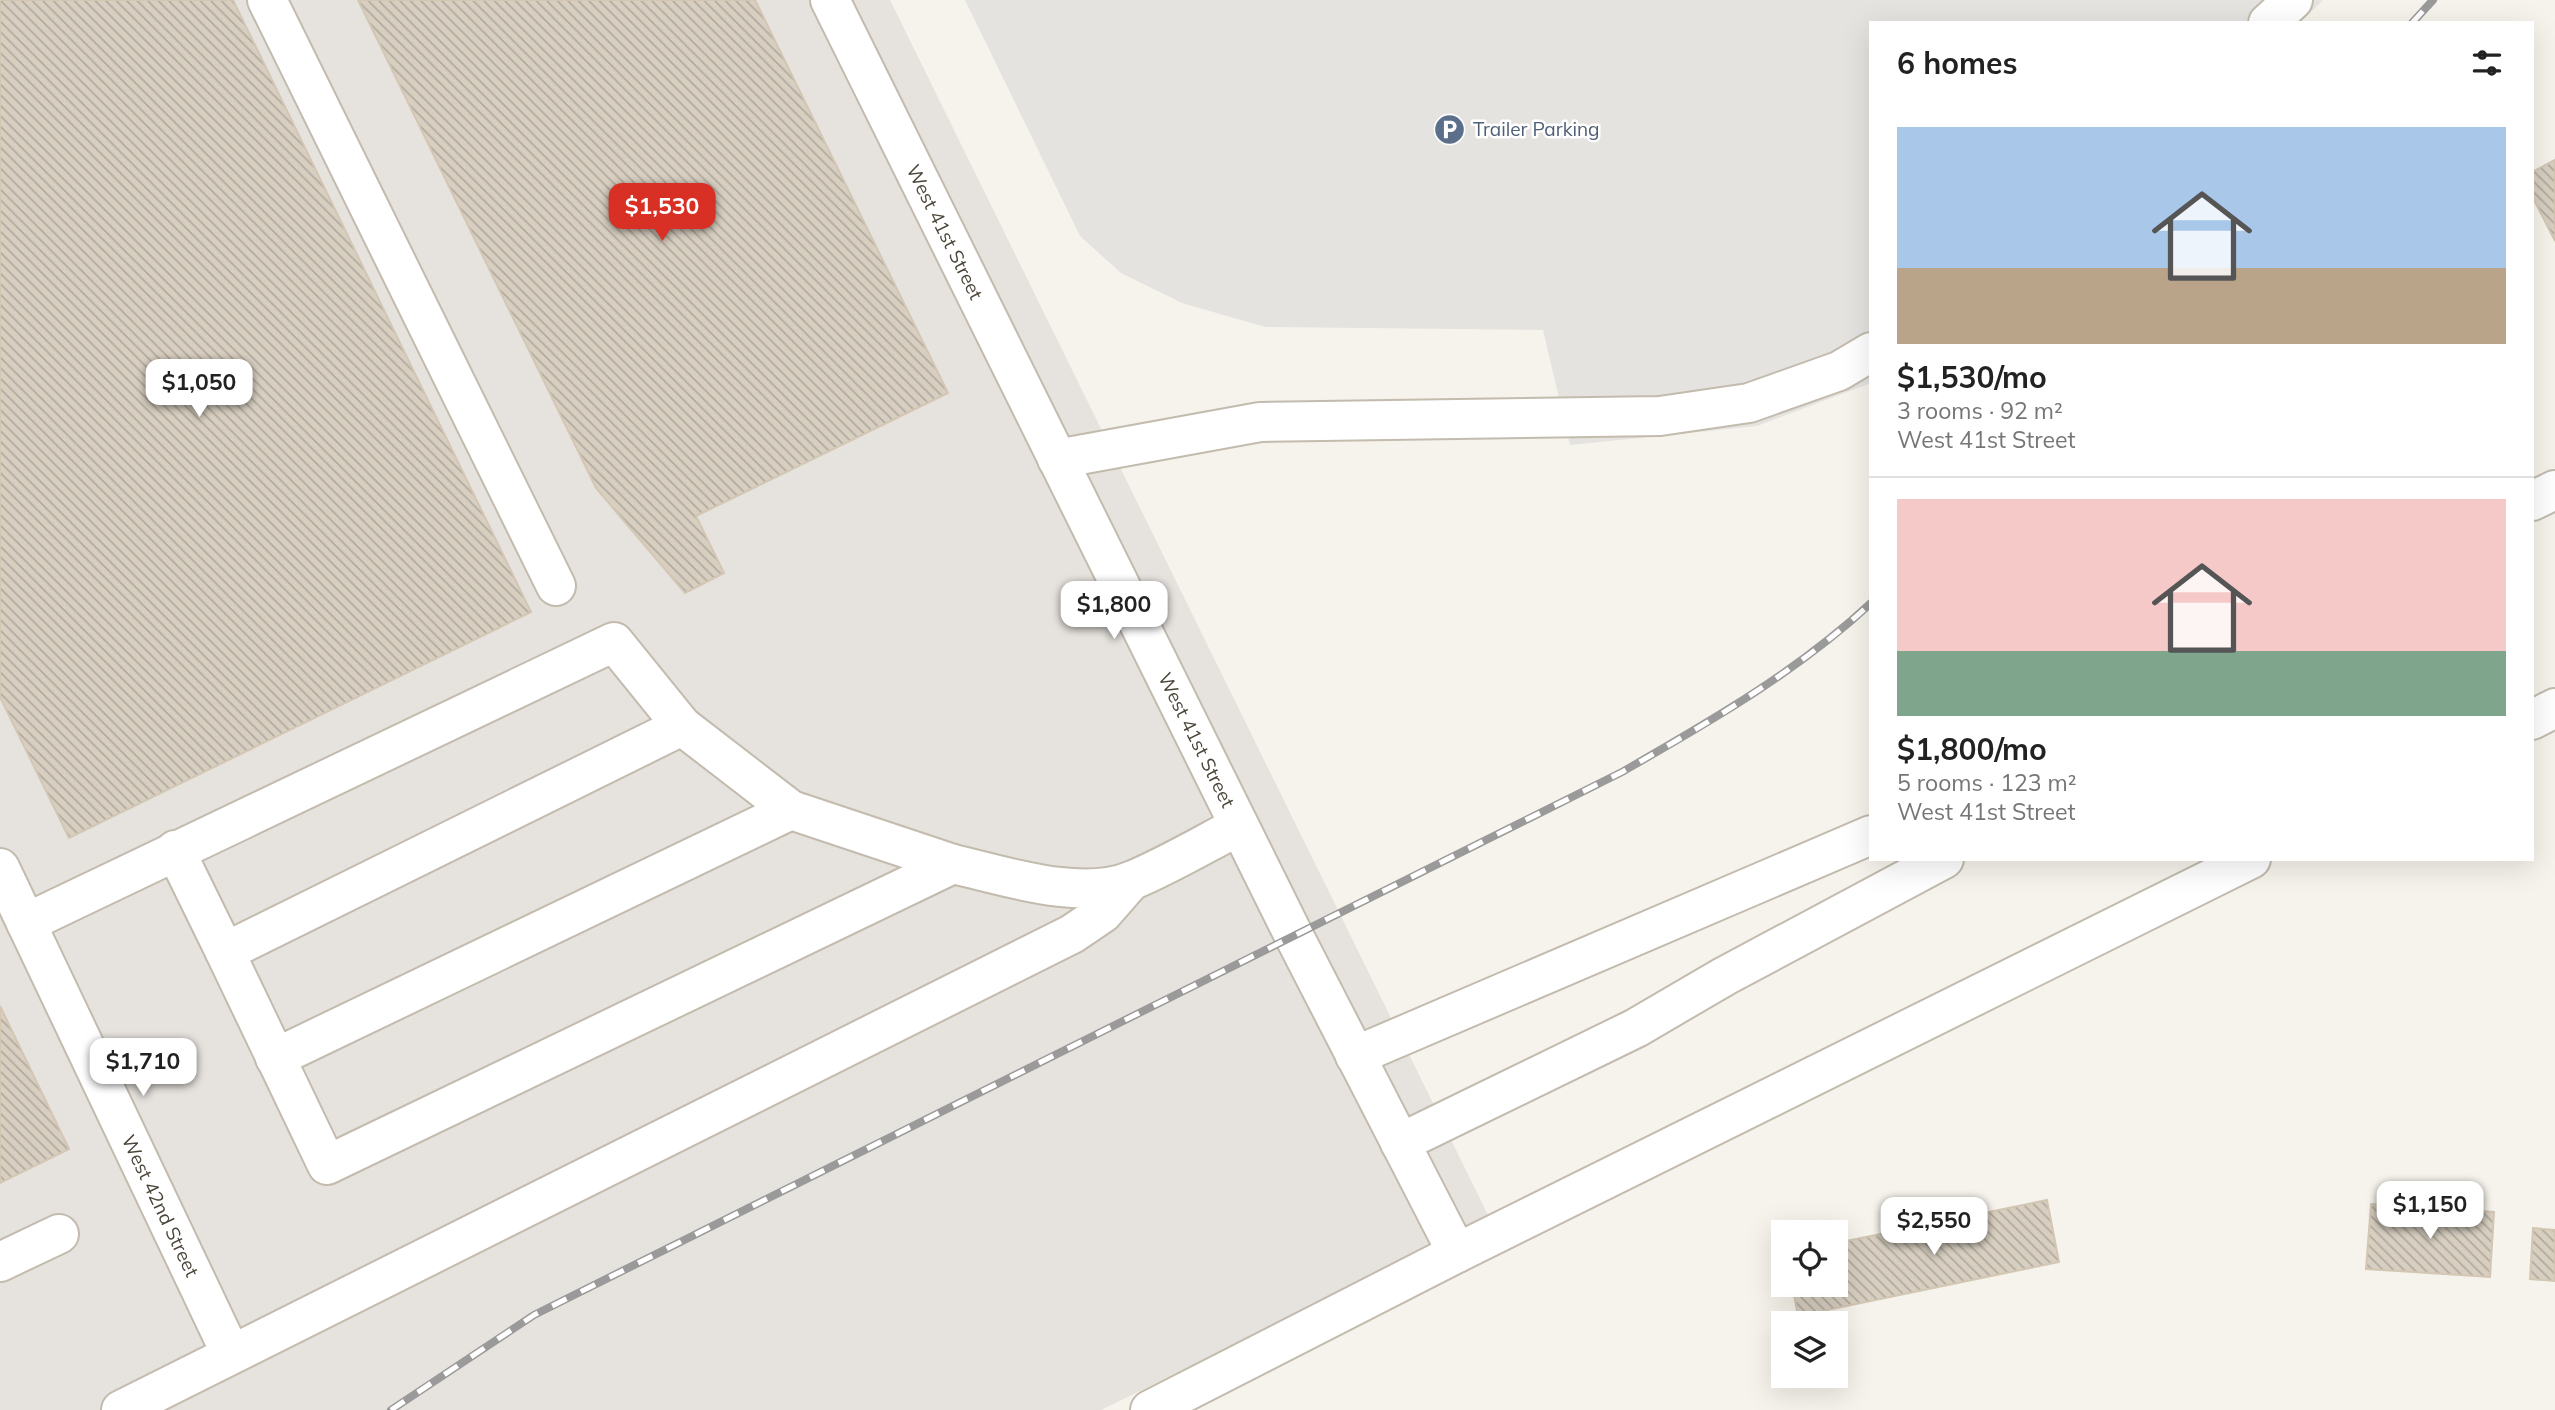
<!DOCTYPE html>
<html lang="en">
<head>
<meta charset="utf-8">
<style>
	body { margin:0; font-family:Mulish,sans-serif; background:#f6f6f6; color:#222; height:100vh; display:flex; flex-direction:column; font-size:26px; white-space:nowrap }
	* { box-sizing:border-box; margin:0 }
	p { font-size:23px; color:#767676 }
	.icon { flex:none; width:38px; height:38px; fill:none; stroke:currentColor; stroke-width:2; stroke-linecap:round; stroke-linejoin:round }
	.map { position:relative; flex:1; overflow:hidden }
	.panel { position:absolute; left:1869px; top:21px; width:665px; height:840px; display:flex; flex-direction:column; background:#fff; border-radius:0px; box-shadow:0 7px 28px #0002 }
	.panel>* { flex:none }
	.controls { position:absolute; left:1771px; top:1220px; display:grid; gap:14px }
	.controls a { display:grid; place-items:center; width:77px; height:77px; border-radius:0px; background:#fff; box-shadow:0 7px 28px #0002; font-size:35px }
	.price { position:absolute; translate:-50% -60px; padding:0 16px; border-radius:14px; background:#fff; color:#222; font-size:23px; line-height:46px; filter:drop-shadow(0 2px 4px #0008) }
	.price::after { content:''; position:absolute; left:50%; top:42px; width:21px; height:16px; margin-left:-10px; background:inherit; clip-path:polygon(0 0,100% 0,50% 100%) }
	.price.active { background:#d93025; color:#fff }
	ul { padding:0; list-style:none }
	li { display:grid; align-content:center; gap:14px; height:371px; padding:0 28px }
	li+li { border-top:2px solid #e0e0e0 }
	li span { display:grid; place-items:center; height:217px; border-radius:0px; color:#555 }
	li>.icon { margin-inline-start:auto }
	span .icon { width:126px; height:126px; fill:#fffc; stroke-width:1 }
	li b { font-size:30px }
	h2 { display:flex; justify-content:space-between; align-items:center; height:84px; padding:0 28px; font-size:30px }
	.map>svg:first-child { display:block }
	.industrial { fill:#e6e2dd }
	.parking { fill:#e5e3e0 }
	.building { fill:url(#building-back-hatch); stroke:#d3c7b4; stroke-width:2 }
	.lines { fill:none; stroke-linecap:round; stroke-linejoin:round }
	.minor-casing { stroke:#c2bbae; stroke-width:42 }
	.minor { stroke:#fff; stroke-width:38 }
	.rail-casing { stroke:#9a9a9a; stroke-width:8 }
	.rail { stroke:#fff; stroke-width:5; stroke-dasharray:16; stroke-linecap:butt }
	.labels { text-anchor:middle; stroke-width:5; stroke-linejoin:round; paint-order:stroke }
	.service-label { font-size:19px; fill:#4e5e75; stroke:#fff; text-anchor:start }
	.street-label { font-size:19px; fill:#4b4439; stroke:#fff }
</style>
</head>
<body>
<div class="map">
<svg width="2555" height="1410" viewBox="0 0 2555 1410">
	<defs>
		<pattern id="building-back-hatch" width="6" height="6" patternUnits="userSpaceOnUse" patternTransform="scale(1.75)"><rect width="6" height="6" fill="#d8cfc1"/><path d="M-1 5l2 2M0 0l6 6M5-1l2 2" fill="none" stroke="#b1aa9e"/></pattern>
	</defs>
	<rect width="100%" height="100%" fill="#f6f3ec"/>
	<path class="industrial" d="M0,0H890L1490,1219L1101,1410H0Z"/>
	<path class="parking" d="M965,0H2323L2300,23H1871V383L1757,426L1570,445L1543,330L1265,327L1182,303L1121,273L1080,236Z"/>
	<g class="building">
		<path d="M0,0H233L531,612L69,838L0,697Z"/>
		<path d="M358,0H755L948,393L696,516L724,573L685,593L596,488Z"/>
		<path d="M2555,160V241L2532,196V172Z"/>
		<path d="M0,1006L69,1149L0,1183Z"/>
		<path d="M2047,1200L2059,1262L1798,1316L1792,1284H1836V1243Z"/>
		<path d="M2371,1204L2494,1212L2490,1277L2366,1269Z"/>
		<path d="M2533,1228L2555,1230V1281L2530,1279Z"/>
	</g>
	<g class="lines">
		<defs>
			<g id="minor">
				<path d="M267,0L556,586"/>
				<path id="s1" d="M830,0L1294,936L1457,1253"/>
				<path d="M2268,23L2293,0"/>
				<path d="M1057,459L1260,422L1660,416L1749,403L1839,371L1871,352"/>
				<path d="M2532,501L2555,490"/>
				<path d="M2532,720L2555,708"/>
				<path d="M175,850L225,952L682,726"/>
				<path d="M953,864C1006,876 1081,902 1133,880C1169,865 1204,844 1239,826"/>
				<path id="s2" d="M0,868L231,1354"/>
				<path d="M26,923L614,642L682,726L791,810L953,864L327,1165L225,952"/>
				<path d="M1355,1056L1871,835"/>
				<path d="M275,1058L791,810"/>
				<path d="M1400,1143L1636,1028L1725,976L1944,859"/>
				<path d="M0,1262L59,1234"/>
				<path d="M121,1410L1072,934L1103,913L1131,881"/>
				<path d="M1150,1410L1457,1253L2251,859"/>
			</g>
		</defs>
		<use href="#minor" class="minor-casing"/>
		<use href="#minor" class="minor"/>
		<defs>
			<g id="rail">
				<path d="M2412,23L2433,0"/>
				<path d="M391,1410L534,1315L1622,772C1709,722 1797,672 1871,603"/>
			</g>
		</defs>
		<use href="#rail" class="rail-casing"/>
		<use href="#rail" class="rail"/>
	</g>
	<defs>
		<symbol id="parking-disc" viewBox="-11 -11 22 22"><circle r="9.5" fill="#5c6f8a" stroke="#fff"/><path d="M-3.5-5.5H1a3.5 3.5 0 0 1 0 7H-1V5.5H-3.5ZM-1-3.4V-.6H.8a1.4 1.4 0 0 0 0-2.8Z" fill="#fff"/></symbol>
	</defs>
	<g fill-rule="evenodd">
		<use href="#parking-disc" x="1432" y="112" width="35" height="35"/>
	</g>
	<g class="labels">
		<g class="service-label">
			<text x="1473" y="136">Trailer Parking</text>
		</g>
		<g class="street-label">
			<text dy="7" stroke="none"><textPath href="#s1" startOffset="259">West 41st Street</textPath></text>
			<text dy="7" stroke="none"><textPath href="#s1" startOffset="826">West 41st Street</textPath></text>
			<text dy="7" stroke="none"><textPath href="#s2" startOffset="374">West 42nd Street</textPath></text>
		</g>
	</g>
</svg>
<div class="controls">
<a><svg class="icon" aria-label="locate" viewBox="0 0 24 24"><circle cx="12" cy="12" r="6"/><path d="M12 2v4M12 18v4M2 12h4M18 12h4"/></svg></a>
<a><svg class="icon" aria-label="layers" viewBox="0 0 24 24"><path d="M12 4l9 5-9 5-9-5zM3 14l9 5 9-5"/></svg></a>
</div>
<b class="price active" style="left:662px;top:243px">$1,530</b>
<b class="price" style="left:199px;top:419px">$1,050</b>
<b class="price" style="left:1114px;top:641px">$1,800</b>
<b class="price" style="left:143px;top:1098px">$1,710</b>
<b class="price" style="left:2430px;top:1241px">$1,150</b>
<b class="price" style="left:1934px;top:1257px">$2,550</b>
<section class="panel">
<h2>6 homes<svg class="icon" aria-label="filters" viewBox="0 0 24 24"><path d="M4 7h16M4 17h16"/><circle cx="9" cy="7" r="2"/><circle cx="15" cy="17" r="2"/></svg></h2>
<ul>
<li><span style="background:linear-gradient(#a9c7e8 65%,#b9a48a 0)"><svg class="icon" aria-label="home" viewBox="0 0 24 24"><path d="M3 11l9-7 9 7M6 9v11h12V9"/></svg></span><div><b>$1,530/mo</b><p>3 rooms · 92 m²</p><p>West 41st Street</p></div></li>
<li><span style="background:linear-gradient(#f6c9c9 70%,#7fa58c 0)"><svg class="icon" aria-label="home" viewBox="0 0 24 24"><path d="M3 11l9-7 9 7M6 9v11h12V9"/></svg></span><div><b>$1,800/mo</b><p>5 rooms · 123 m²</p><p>West 41st Street</p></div></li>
</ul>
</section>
</div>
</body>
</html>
